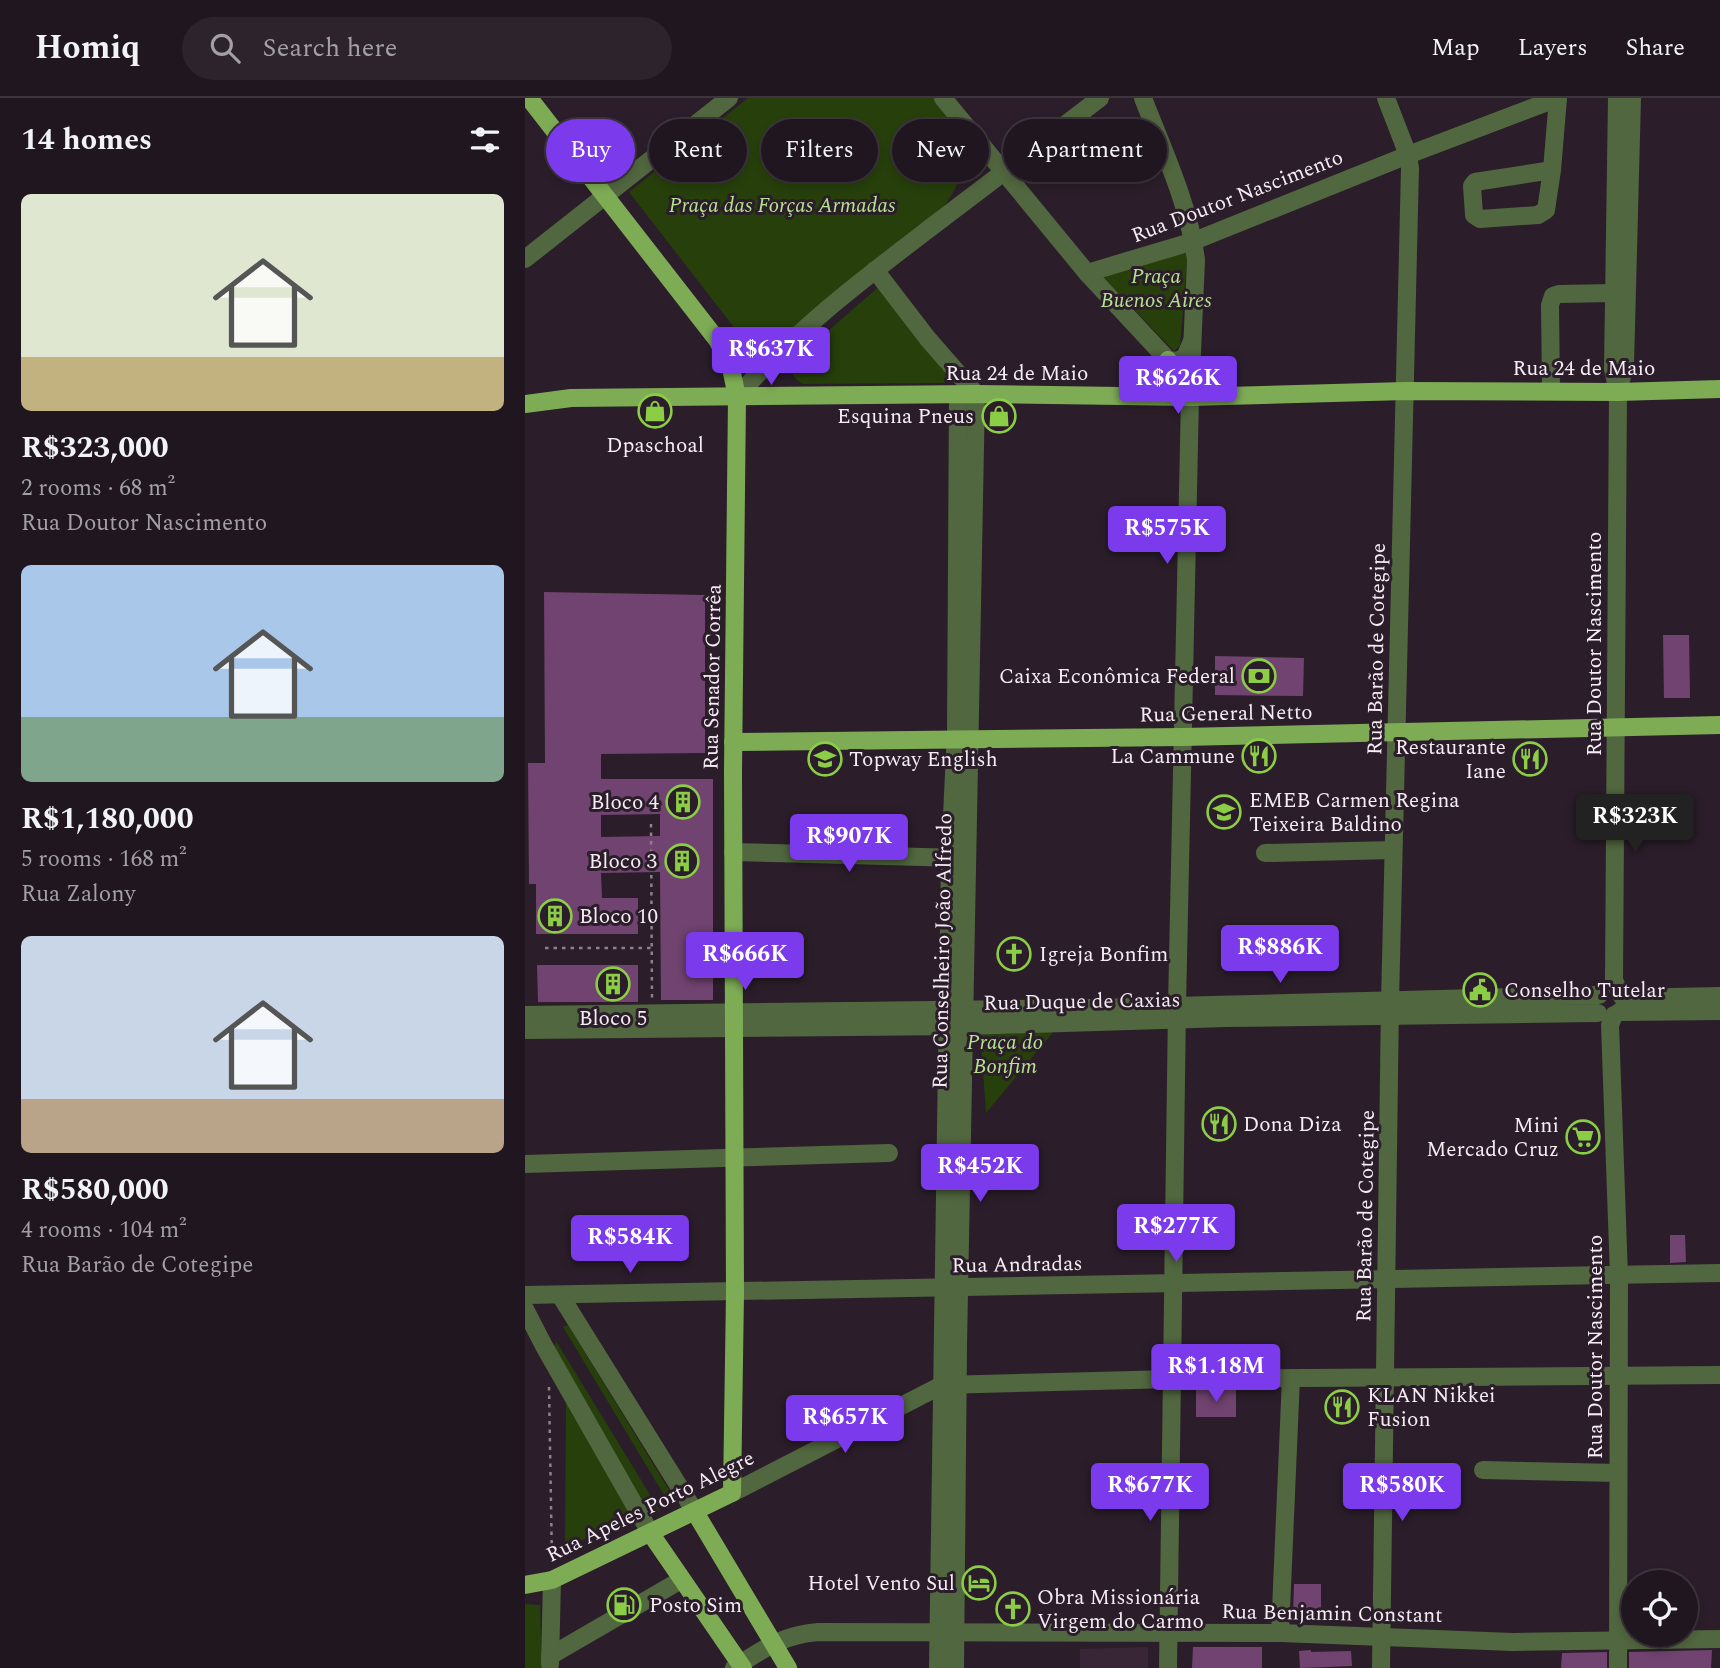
<!DOCTYPE html>
<html lang="en">
<head>
<meta charset="utf-8">
<style>
	body { margin:0; font-family:Spectral,serif; background:#2d232d; color:#f1f3f6; height:100vh; display:flex; flex-direction:column; font-size:26px; white-space:nowrap }
	* { box-sizing:border-box; margin:0 }
	p { font-size:23px; color:#a29fa5 }
	.icon { flex:none; width:38px; height:38px; fill:none; stroke:currentColor; stroke-width:2; stroke-linecap:round; stroke-linejoin:round }
	.map { position:relative; flex:1; overflow:hidden }
	.panel { display:flex; flex-direction:column; background:#201620; width:525px }
	.panel>* { flex:none }
	.hud { position:absolute; left:21px; top:21px; width:665px; height:63px; display:flex; gap:14px }
	.fabs { position:absolute; left:1096px; top:1472px; display:grid; gap:14px }
	.fabs a { display:grid; place-items:center; width:77px; height:77px; border-radius:50%; background:#201620; box-shadow:0 4px 10px #0003,0 0 0 2px #3d353e; font-size:35px }
	.price { position:absolute; translate:-50% -60px; padding:0 16px; border-radius:7px; background:#7c3aed; color:#fff; font-size:23px; line-height:46px; filter:drop-shadow(0 2px 4px #0008) }
	.price::after { content:''; position:absolute; left:50%; top:42px; width:21px; height:16px; margin-left:-10px; background:inherit; clip-path:polygon(0 0,100% 0,50% 100%) }
	.price.active { background:#222; color:#fff }
	ul { padding:0; list-style:none }
	li { display:grid; align-content:center; gap:14px; height:371px; padding:0 21px }
	li span { display:grid; place-items:center; height:217px; border-radius:10px; color:#555 }
	li>.icon { margin-inline-start:auto }
	span .icon { width:126px; height:126px; fill:#fffc; stroke-width:1 }
	li b { font-size:30px }
	h2 { display:flex; justify-content:space-between; align-items:center; height:84px; padding:0 21px; font-size:30px }
	.pill { padding:0 24px; border-radius:32px; background:#201620; box-shadow:0 4px 10px #0003,0 0 0 2px #3d353e; font-size:24px; line-height:63px }
	.pill.active { background:#7c3aed; color:#fff }
	header { display:flex; align-items:center; gap:42px; box-sizing:border-box; height:98px; padding:0 35px; background:#201620; border-bottom:2px solid #3d353e }
	header strong { font-size:33px }
	nav { display:flex; gap:38px; margin-inline-start:auto; font-size:24px }
	.search { width:490px; height:63px; background:#2d232d; display:flex; align-items:center; gap:18px; box-sizing:border-box; padding:0 24px; border-radius:38px; color:#a29fa5; font-size:26px }
	main { display:flex; flex:1; min-height:0 }
	.map>svg:first-child { display:block }
	.built { fill:#382637 }
	.green { fill:#263f0b }
	.building { fill:#714370; fill-rule:evenodd }
	.lines { fill:none; stroke-linecap:round; stroke-linejoin:round }
	.path { stroke:#8d828c; stroke-width:2.5; stroke-dasharray:3.5 5; stroke-linecap:butt }
	.minor { stroke:#51673f; stroke-width:18 }
	.major { stroke:#7eac55; stroke-width:18 }
	.labels { text-anchor:middle; stroke-width:6; stroke-linejoin:round; paint-order:stroke }
	.street-label { font-size:21px; fill:#f5ecf4; stroke:#2b1e2a }
	.park-label { font-size:21px; font-style:italic; fill:#b6e390; stroke:#2b1e2a }
	.poi-label { font-size:21px; fill:#f5ecf4; stroke:#2b1e2a; text-anchor:start }
</style>
</head>
<body>
<header>
<strong>Homiq</strong>
<div class="search"><svg class="icon" aria-label="search" viewBox="0 0 24 24"><circle cx="10" cy="10" r="6"/><path d="M15 15l6 6"/></svg>Search here</div>
<nav><a>Map</a><a>Layers</a><a>Share</a></nav>
</header>
<main>
<section class="panel">
<h2>14 homes<svg class="icon" aria-label="filters" viewBox="0 0 24 24"><path d="M4 7h16M4 17h16"/><circle cx="9" cy="7" r="2"/><circle cx="15" cy="17" r="2"/></svg></h2>
<ul>
<li><span style="background:linear-gradient(#dfe7d0 75%,#c2b280 0)"><svg class="icon" aria-label="home" viewBox="0 0 24 24"><path d="M3 11l9-7 9 7M6 9v11h12V9"/></svg></span><div><b>R$323,000</b><p>2 rooms · 68 m²</p><p>Rua Doutor Nascimento</p></div></li>
<li><span style="background:linear-gradient(#a9c7e8 70%,#7fa58c 0)"><svg class="icon" aria-label="home" viewBox="0 0 24 24"><path d="M3 11l9-7 9 7M6 9v11h12V9"/></svg></span><div><b>R$1,180,000</b><p>5 rooms · 168 m²</p><p>Rua Zalony</p></div></li>
<li><span style="background:linear-gradient(#c9d6e8 75%,#b9a48a 0)"><svg class="icon" aria-label="home" viewBox="0 0 24 24"><path d="M3 11l9-7 9 7M6 9v11h12V9"/></svg></span><div><b>R$580,000</b><p>4 rooms · 104 m²</p><p>Rua Barão de Cotegipe</p></div></li>
</ul>
</section>
<div class="map">
<svg width="1195" height="1570" viewBox="0 0 1195 1570">
	<rect width="100%" height="100%" fill="#2b1e2a"/>
	<path class="built" d="M623,1549V1570H555V1551Z"/>
	<g class="green">
		<path d="M223,0H411C418,9 426,18 431,27C448,57 434,93 413,115L258,240C245,247 230,251 218,241L104,94Z"/>
		<path d="M663,151L655,248L649,253L574,175Z"/>
		<path d="M357,186L424,276L426,283L419,285L278,286C269,281 267,276 265,266Z"/>
		<path d="M455,931L529,933L461,1015Z"/>
		<path d="M43,1227L152,1405L145,1407L38,1229Z"/>
		<path d="M31,1243L135,1413L124,1416L29,1250Z"/>
		<path d="M41,1303L106,1419L40,1450Z"/>
		<path d="M0,1506L15,1507L17,1570H0Z"/>
	</g>
	<g class="building">
		<path d="M19,494L180,497V655L76,656V681H188V902H136L135,774L76,775L77,800H113V836H11V786H4L3,665H20ZM135,716V738L76,739V717Z"/>
		<path d="M1138,537H1164L1165,600H1139Z"/>
		<path d="M690,558L779,560L778,598L690,597Z"/>
		<path d="M12,867H113V904H13Z"/>
		<path d="M1145,1137H1160L1161,1164L1145,1165Z"/>
		<rect x="671" y="1292" width="40" height="27"/>
		<path d="M769,1486H796V1514H768Z"/>
		<path d="M668,1549H737V1570H667Z"/>
		<path d="M786,1552V1554L826,1553L827,1568L775,1570L774,1553Z"/>
		<path d="M1187,1552L1186,1570H1104V1554Z"/>
		<path d="M1082,1554V1570H1036L1037,1555Z"/>
	</g>
	<g class="lines">
		<g class="path">
			<path d="M126,726L127,900"/>
			<path d="M20,850H127"/>
			<path d="M24,1289L27,1464"/>
		</g>
		<g class="minor">
			<path d="M418,0L562,175L643,262L652,263L660,259L667,243"/>
			<path d="M618,0C638,52 664,106 671,162L665,299L652,908L643,1570"/>
			<path d="M1092,0L1088,271L1093,294L1089,882L1095,896"/>
			<path d="M1027,72L950,84L947,88L949,117L955,121L1013,117L1021,112L1027,72L1033,0"/>
			<path d="M0,161L204,0"/>
			<path d="M350,172L403,241L451,296L433,1247L430,1570"/>
			<path d="M562,175L669,143L883,57L1033,0"/>
			<path d="M193,243C220,260 224,260 255,253"/>
			<path d="M1094,290L1100,267L1107,0"/>
			<path d="M1026,293L1025,207L1028,198L1034,196L1089,195"/>
			<path d="M212,299C268,234 337,182 405,130C462,87 518,44 575,0"/>
			<path d="M208,754L436,760"/>
			<path d="M740,755L868,752"/>
			<path d="M1098,900L1195,898"/>
			<path d="M1094,914L1195,913"/>
			<path d="M0,917L568,910L1074,897"/>
			<path d="M1089,917L1085,927L1094,1178L1093,1570"/>
			<path d="M0,932L439,928L702,920L1073,915"/>
			<path d="M0,1066L364,1055"/>
			<path d="M0,1197L1195,1175"/>
			<path d="M35,1197L170,1414"/>
			<path d="M0,1211L19,1248L126,1436"/>
			<path d="M958,1372L1093,1375"/>
			<path d="M207,1395L417,1287L647,1281L1195,1277"/>
			<path d="M755,1535L766,1280"/>
			<path d="M25,1558L156,1482"/>
			<path d="M25,1566L27,1482"/>
			<path d="M209,1570C238,1551 257,1537 293,1534L755,1535L988,1544L1195,1541"/>
			<path d="M413,1570L425,760L431,634L433,297"/>
			<path d="M856,1570L865,904L885,70L883,57L861,0"/>
		</g>
		<g class="major">
			<path d="M625,298L641,289L645,275L643,262"/>
			<path d="M0,306L46,300L451,296L665,299L880,293L1093,294L1195,291"/>
			<path d="M208,644L658,639L1195,627"/>
			<path d="M170,1414L263,1570"/>
			<path d="M126,1436L218,1570"/>
			<path d="M0,1487L27,1482L207,1395L210,1195L208,673L212,299L206,270L193,243L4,0"/>
		</g>
	</g>
	<defs>
		<symbol id="shop-ring" viewBox="-11 -11 22 22"><circle r="9.5" fill="#2b1e2a" stroke="#8bce46" stroke-width="1.5"/><path d="M-5-2.5h2.3a2.7 3.5 0 0 1 5.4 0H5L5.5 6h-11ZM-1.5-2.5h3a1.5 2.3 0 0 0-3 0Z" fill="#8bce46"/></symbol>
		<symbol id="bank-ring" viewBox="-11 -11 22 22"><circle r="9.5" fill="#2b1e2a" stroke="#8bce46" stroke-width="1.5"/><path d="M-6-4H6V4H-6ZM0-2.3a2.3 2.3 0 1 0 0 4.6a2.3 2.3 0 1 0 0-4.6Z" fill="#8bce46"/></symbol>
		<symbol id="restaurant-ring" viewBox="-11 -11 22 22"><circle r="9.5" fill="#2b1e2a" stroke="#8bce46" stroke-width="1.5"/><path d="M-5-6h1v4h1v-4h1v4h1v-4h1v5L-1.5 .5V6h-2V.5L-5-1ZM5-6V6H3V1.5H1.5Q1.5-4 5-6Z" fill="#8bce46"/></symbol>
		<symbol id="university-ring" viewBox="-11 -11 22 22"><circle r="9.5" fill="#2b1e2a" stroke="#8bce46" stroke-width="1.5"/><path d="M0-5L7-2L0 1L-7-2ZM-4 1L0 2.5L4 1V4Q0 6-4 4Z" fill="#8bce46"/></symbol>
		<symbol id="building-ring" viewBox="-11 -11 22 22"><circle r="9.5" fill="#2b1e2a" stroke="#8bce46" stroke-width="1.5"/><path d="M-4-6H4V6H1V3H-1V6H-4ZM-2.5-4.3h1.7v1.8h-1.7ZM.8-4.3h1.7v1.8H.8ZM-2.5-1h1.7V.8h-1.7ZM.8-1h1.7V.8H.8Z" fill="#8bce46"/></symbol>
		<symbol id="church-ring" viewBox="-11 -11 22 22"><circle r="9.5" fill="#2b1e2a" stroke="#8bce46" stroke-width="1.5"/><path d="M-1.2-6h2.4v3.5h3.3v2.4h-3.3V6h-2.4V-.1h-3.3v-2.4h3.3Z" fill="#8bce46"/></symbol>
		<symbol id="civic-ring" viewBox="-11 -11 22 22"><circle r="9.5" fill="#2b1e2a" stroke="#8bce46" stroke-width="1.5"/><path d="M-.6-6.5H3V-4.5H.6V-3L4-1V1h2V6H-6V1h2V-1L-.6-3ZM-1.2 2.5V6h2.4V2.5Z" fill="#8bce46"/></symbol>
		<symbol id="supermarket-ring" viewBox="-11 -11 22 22"><circle r="9.5" fill="#2b1e2a" stroke="#8bce46" stroke-width="1.5"/><path d="M-6-5.5h2.5l.6 2H6L4.5 2H-2.5L-4.4-4H-6ZM-1.5 3.2a1.3 1.3 0 1 0 .1 0ZM3 3.2a1.3 1.3 0 1 0 .1 0Z" fill="#8bce46"/></symbol>
		<symbol id="hotel-ring" viewBox="-11 -11 22 22"><circle r="9.5" fill="#2b1e2a" stroke="#8bce46" stroke-width="1.5"/><path d="M-6-4.5h1.5V1H6V5H4.5V3h-9V5H-6ZM-4 0a1.8 1.8 0 1 1 3.6 0ZM.5 0V-2.5h3Q6-2.5 6 0Z" fill="#8bce46"/></symbol>
		<symbol id="fuel-ring" viewBox="-11 -11 22 22"><circle r="9.5" fill="#2b1e2a" stroke="#8bce46" stroke-width="1.5"/><path d="M-5.5-6h7V0h2V4h1.3V-2.5L3-4.5l.8-.8L6-3V5H2.5V1h-1V6h-7ZM-4.2-4.7v3.2H.2V-4.7Z" fill="#8bce46"/></symbol>
	</defs>
	<g fill-rule="evenodd">
		<use href="#shop-ring" x="111" y="294" width="38" height="38"/>
		<use href="#shop-ring" x="455" y="299" width="38" height="38"/>
		<use href="#bank-ring" x="715" y="559" width="38" height="38"/>
		<use href="#restaurant-ring" x="715" y="639" width="38" height="38"/>
		<use href="#university-ring" x="281" y="642" width="38" height="38"/>
		<use href="#restaurant-ring" x="986" y="642" width="38" height="38"/>
		<use href="#building-ring" x="139" y="685" width="38" height="38"/>
		<use href="#university-ring" x="680" y="695" width="38" height="38"/>
		<use href="#building-ring" x="138" y="744" width="38" height="38"/>
		<use href="#building-ring" x="11" y="799" width="38" height="38"/>
		<use href="#church-ring" x="470" y="837" width="38" height="38"/>
		<use href="#building-ring" x="69" y="867" width="38" height="38"/>
		<use href="#civic-ring" x="936" y="873" width="38" height="38"/>
		<use href="#restaurant-ring" x="675" y="1007" width="38" height="38"/>
		<use href="#supermarket-ring" x="1039" y="1020" width="38" height="38"/>
		<use href="#restaurant-ring" x="798" y="1290" width="38" height="38"/>
		<use href="#hotel-ring" x="435" y="1466" width="38" height="38"/>
		<use href="#fuel-ring" x="80" y="1488" width="38" height="38"/>
		<use href="#church-ring" x="469" y="1492" width="38" height="38"/>
	</g>
	<g class="labels">
		<g class="street-label">
			<text transform="translate(712 98) rotate(-21)" y="7">Rua Doutor Nascimento</text>
			<text x="1059" y="277">Rua 24 de Maio</text>
			<text x="492" y="282">Rua 24 de Maio</text>
			<text transform="translate(1069 546) rotate(-90)" y="7">Rua Doutor Nascimento</text>
			<text transform="translate(851 551) rotate(-89)" y="7">Rua Barão de Cotegipe</text>
			<text transform="translate(187 579) rotate(-89)" y="7">Rua Senador Corrêa</text>
			<text transform="translate(701 615) rotate(-1)" y="7">Rua General Netto</text>
			<text transform="translate(417 853) rotate(-89)" y="7">Rua Conselheiro João Alfredo</text>
			<text transform="translate(557 903) rotate(-1)" y="7">Rua Duque de Caxias</text>
			<text transform="translate(840 1118) rotate(-89)" y="7">Rua Barão de Cotegipe</text>
			<text transform="translate(492 1166) rotate(-1)" y="7">Rua Andradas</text>
			<text transform="translate(1070 1249) rotate(-90)" y="7">Rua Doutor Nascimento</text>
			<text transform="translate(125 1408) rotate(-26)" y="7">Rua Apeles Porto Alegre</text>
			<text transform="translate(807 1515) rotate(1)" y="7">Rua Benjamin Constant</text>
		</g>
		<g class="park-label">
			<text x="257" y="114">Praça das Forças Armadas</text>
			<text x="631" y="185">Praça<tspan x="631" dy="24">Buenos Aires</tspan></text>
			<text x="480" y="951">Praça do<tspan x="480" dy="24">Bonfim</tspan></text>
		</g>
		<g class="poi-label">
			<text x="449" y="325" text-anchor="end">Esquina Pneus</text>
			<text x="130" y="354" text-anchor="middle">Dpaschoal</text>
			<text x="710" y="585" text-anchor="end">Caixa Econômica Federal</text>
			<text x="981" y="656" text-anchor="end">Restaurante<tspan x="981" dy="24">Iane</tspan></text>
			<text x="710" y="665" text-anchor="end">La Cammune</text>
			<text x="324" y="668">Topway English</text>
			<text x="724" y="709">EMEB Carmen Regina<tspan x="724" dy="24">Teixeira Baldino</tspan></text>
			<text x="134" y="711" text-anchor="end">Bloco 4</text>
			<text x="132" y="770" text-anchor="end">Bloco 3</text>
			<text x="54" y="825">Bloco 10</text>
			<text x="514" y="863">Igreja Bonfim</text>
			<text x="979" y="899">Conselho Tutelar</text>
			<text x="88" y="927" text-anchor="middle">Bloco 5</text>
			<text x="718" y="1033">Dona Diza</text>
			<text x="1034" y="1034" text-anchor="end">Mini<tspan x="1034" dy="24">Mercado Cruz</tspan></text>
			<text x="842" y="1304">KLAN Nikkei<tspan x="842" dy="24">Fusion</tspan></text>
			<text x="430" y="1492" text-anchor="end">Hotel Vento Sul</text>
			<text x="512" y="1506">Obra Missionária<tspan x="512" dy="24">Virgem do Carmo</tspan></text>
			<text x="124" y="1514">Posto Sim</text>
		</g>
	</g>
</svg>
<div class="fabs">
<a><svg class="icon" aria-label="locate" viewBox="0 0 24 24"><circle cx="12" cy="12" r="6"/><path d="M12 2v4M12 18v4M2 12h4M18 12h4"/></svg></a>
</div>
<b class="price" style="left:246px;top:289px">R$637K</b>
<b class="price" style="left:653px;top:318px">R$626K</b>
<b class="price" style="left:642px;top:468px">R$575K</b>
<b class="price active" style="left:1110px;top:756px">R$323K</b>
<b class="price" style="left:324px;top:776px">R$907K</b>
<b class="price" style="left:755px;top:887px">R$886K</b>
<b class="price" style="left:220px;top:894px">R$666K</b>
<b class="price" style="left:455px;top:1106px">R$452K</b>
<b class="price" style="left:651px;top:1166px">R$277K</b>
<b class="price" style="left:105px;top:1177px">R$584K</b>
<b class="price" style="left:691px;top:1306px">R$1.18M</b>
<b class="price" style="left:320px;top:1357px">R$657K</b>
<b class="price" style="left:625px;top:1425px">R$677K</b>
<b class="price" style="left:877px;top:1425px">R$580K</b>
<div class="hud">
<a class="pill active">Buy</a>
<a class="pill">Rent</a>
<a class="pill">Filters</a>
<a class="pill">New</a>
<a class="pill">Apartment</a>
</div>
</div>
</main>
</body>
</html>
